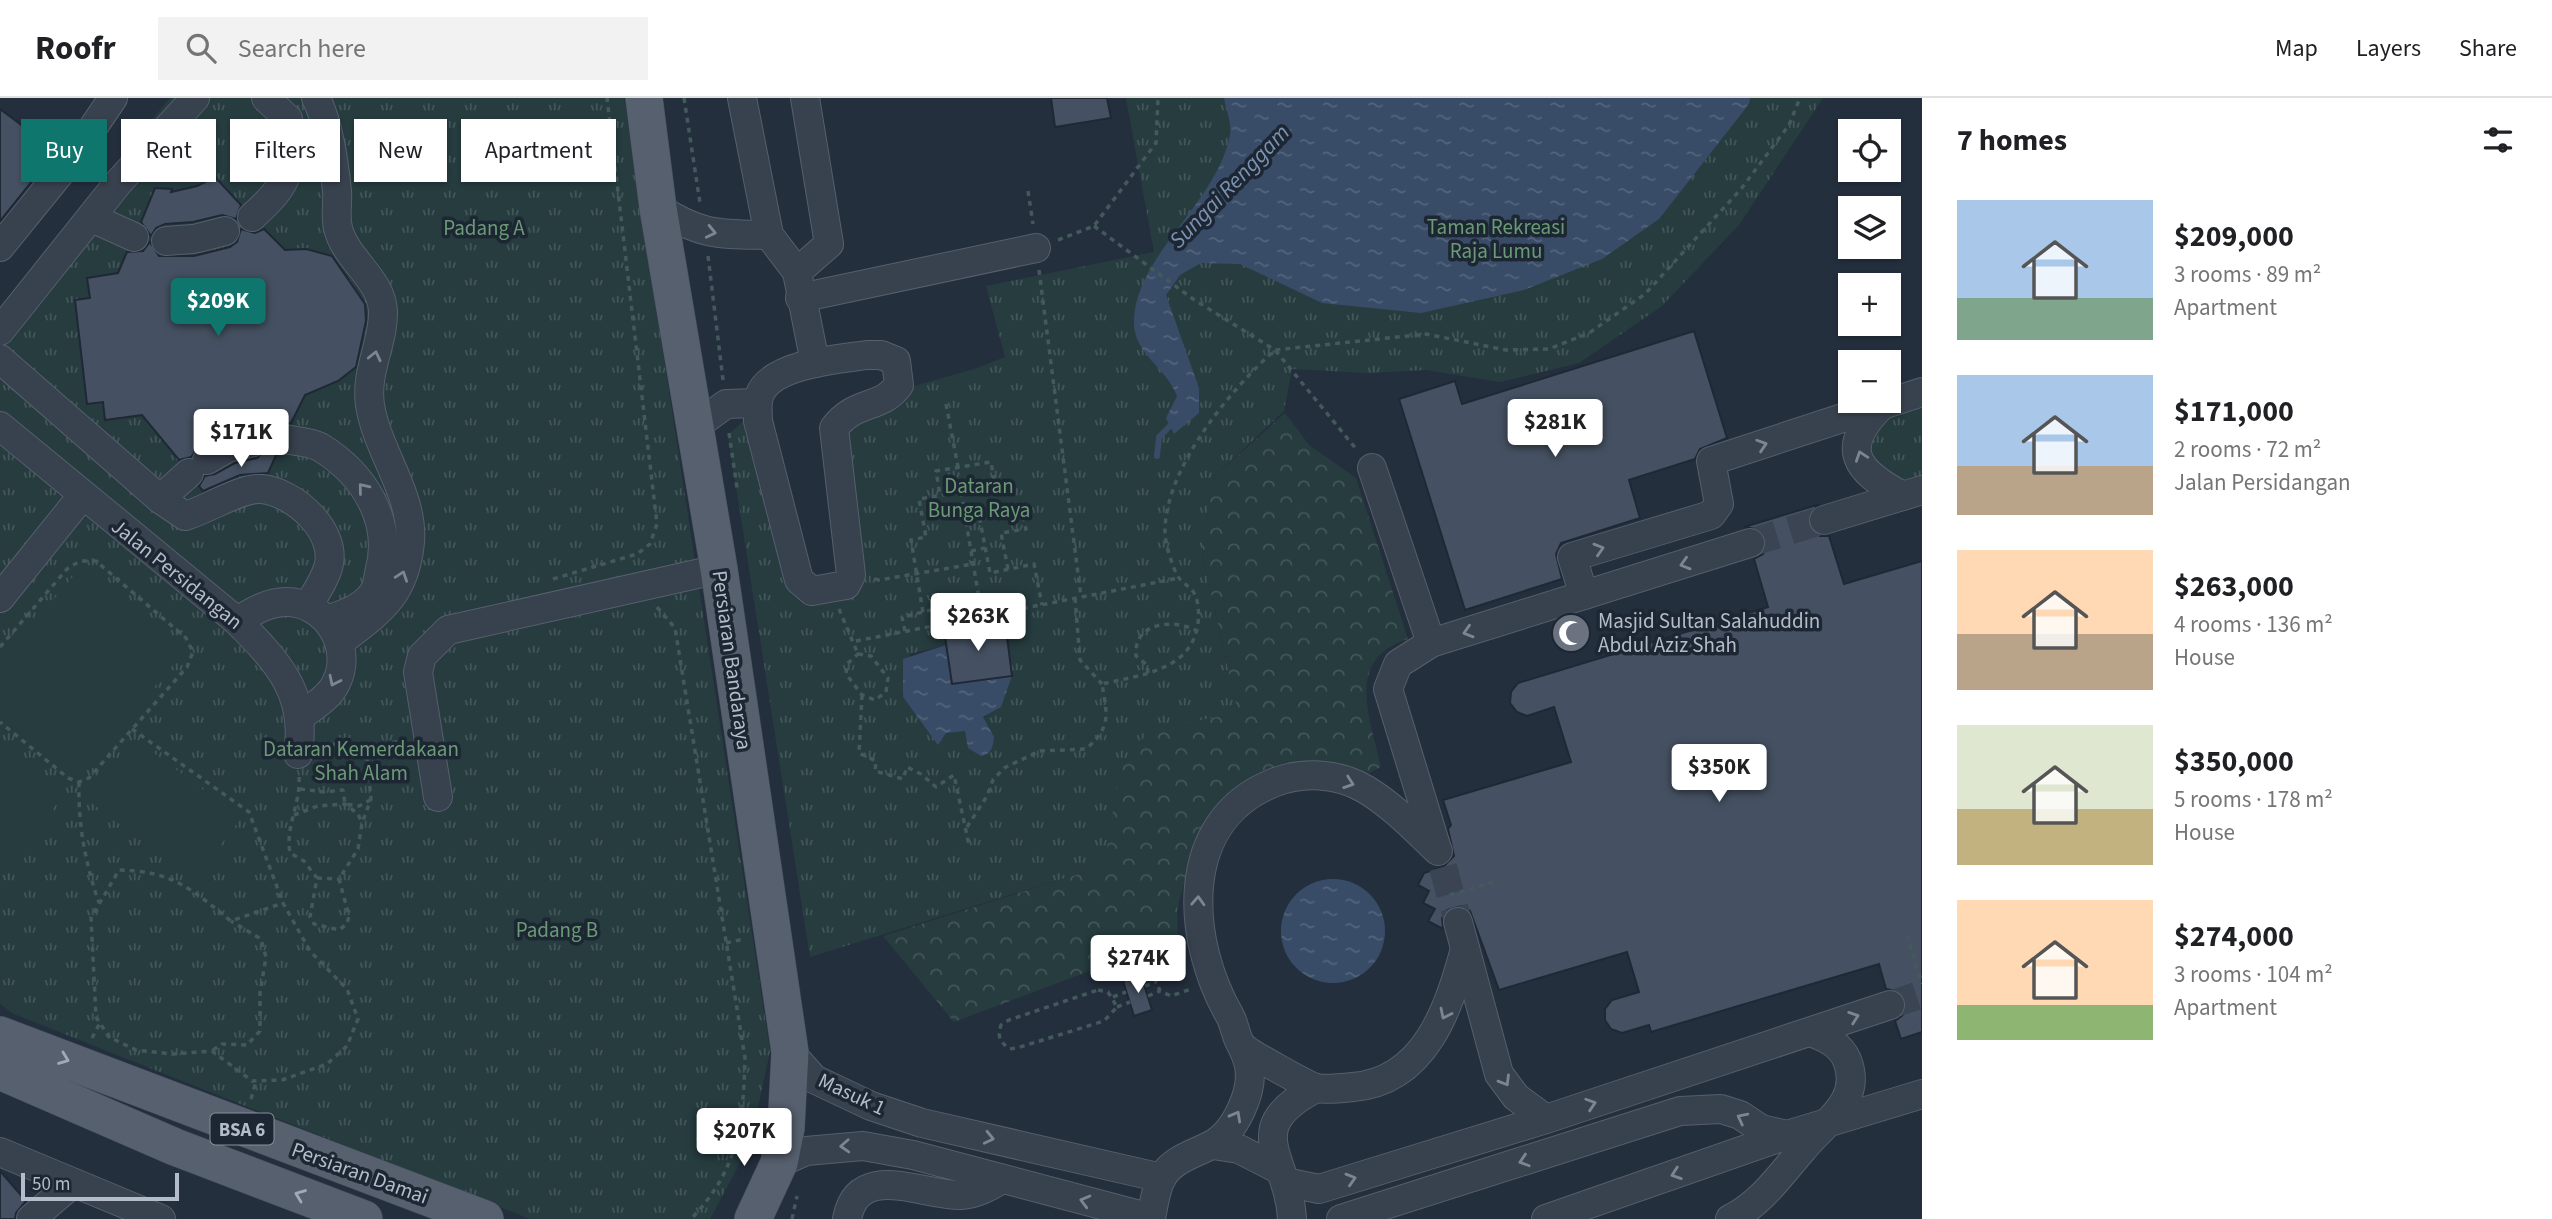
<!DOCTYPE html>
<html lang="en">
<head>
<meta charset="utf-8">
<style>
	body { margin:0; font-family:"Source Sans 3",sans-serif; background:#f2f2f2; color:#202124; height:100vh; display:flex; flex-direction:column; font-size:26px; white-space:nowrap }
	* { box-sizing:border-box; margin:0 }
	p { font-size:23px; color:#757577 }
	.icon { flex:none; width:38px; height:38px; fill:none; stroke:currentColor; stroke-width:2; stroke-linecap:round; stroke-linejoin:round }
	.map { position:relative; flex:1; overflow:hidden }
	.details { display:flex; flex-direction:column; background:#fff; width:630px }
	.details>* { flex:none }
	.banner { position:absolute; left:21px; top:21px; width:665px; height:63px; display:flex; gap:14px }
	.tools { position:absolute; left:1838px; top:21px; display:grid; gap:14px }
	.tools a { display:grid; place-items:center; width:63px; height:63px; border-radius:0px; background:#fff; box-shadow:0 2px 5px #0004; font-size:35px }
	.scale { position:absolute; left:21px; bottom:18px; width:158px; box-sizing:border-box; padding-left:7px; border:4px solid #b4bcc9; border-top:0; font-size:19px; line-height:24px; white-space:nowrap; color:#b4bcc9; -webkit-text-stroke:5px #1d2633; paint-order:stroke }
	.price { position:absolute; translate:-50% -60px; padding:0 16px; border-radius:7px; background:#fff; color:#222; font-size:23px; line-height:46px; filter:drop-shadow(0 2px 4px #0008) }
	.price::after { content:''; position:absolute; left:50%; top:42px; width:21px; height:16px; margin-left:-10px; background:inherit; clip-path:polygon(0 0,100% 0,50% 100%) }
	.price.active { background:#0f766e; color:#fff }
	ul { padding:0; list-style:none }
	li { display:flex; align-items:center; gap:21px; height:175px; padding:0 35px }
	li span { display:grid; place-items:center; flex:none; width:196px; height:140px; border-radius:0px; color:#555 }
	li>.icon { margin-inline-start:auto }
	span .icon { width:84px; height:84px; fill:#fffc; stroke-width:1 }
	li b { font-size:30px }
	h2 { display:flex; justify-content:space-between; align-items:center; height:84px; padding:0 35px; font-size:30px }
	.tag { padding:0 24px; border-radius:0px; background:#fff; box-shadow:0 2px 5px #0004; font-size:24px; line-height:63px }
	.tag.active { background:#0f766e; color:#fff }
	header { display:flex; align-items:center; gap:42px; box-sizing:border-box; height:98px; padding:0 35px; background:#fff; border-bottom:2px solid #e0e0e0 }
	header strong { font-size:33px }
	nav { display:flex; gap:38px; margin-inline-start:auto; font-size:24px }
	.search { width:490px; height:63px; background:#f2f2f2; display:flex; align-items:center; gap:18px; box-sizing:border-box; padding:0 24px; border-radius:0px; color:#757577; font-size:26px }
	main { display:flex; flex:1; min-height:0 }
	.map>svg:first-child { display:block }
	.grass { fill:url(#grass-tufts); fill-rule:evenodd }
	.forest { fill:url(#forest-crowns) }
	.garden { fill:#263c3f }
	.water { fill:url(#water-ripples) }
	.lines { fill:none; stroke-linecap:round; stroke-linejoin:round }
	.stream { stroke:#394c67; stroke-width:6 }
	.building { fill:#455162; stroke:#1f2835; stroke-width:2 }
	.minor-tunnel { stroke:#3a4453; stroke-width:28; stroke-dasharray:28 14; stroke-linecap:butt }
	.minor-casing { stroke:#565f6c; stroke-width:30 }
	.major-casing { stroke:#414a57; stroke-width:38 }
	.path { stroke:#44595c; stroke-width:3.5; stroke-dasharray:5 5; stroke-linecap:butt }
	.minor { stroke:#38414e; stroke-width:28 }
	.major { stroke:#56606e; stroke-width:37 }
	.oneway { stroke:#7c8592 }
	.oneway2 { stroke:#a1aab7 }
	.labels { text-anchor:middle; stroke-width:7; stroke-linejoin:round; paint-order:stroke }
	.shield { fill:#1d2633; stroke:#878f9c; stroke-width:2 }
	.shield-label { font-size:19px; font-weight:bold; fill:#b4bcc9 }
	.park-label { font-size:21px; fill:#6b9a76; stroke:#1d2633 }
	.street-label { font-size:21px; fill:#b4bcc9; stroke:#1d2633 }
	.poi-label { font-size:21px; fill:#b4bcc9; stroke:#1d2633; text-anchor:start }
	.water-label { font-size:23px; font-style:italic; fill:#7c92b1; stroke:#1d2633 }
</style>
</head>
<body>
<header>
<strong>Roofr</strong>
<div class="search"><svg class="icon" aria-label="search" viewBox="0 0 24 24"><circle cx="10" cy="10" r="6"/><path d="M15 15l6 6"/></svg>Search here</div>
<nav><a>Map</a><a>Layers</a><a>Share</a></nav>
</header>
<main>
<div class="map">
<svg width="1922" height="1121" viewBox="0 0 1922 1121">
	<defs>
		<pattern id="grass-tufts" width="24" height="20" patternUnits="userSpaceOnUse" patternTransform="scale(1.75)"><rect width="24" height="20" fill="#263c3f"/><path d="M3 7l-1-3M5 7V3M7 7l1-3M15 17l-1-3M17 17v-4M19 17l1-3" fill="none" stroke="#435659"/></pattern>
		<pattern id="forest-crowns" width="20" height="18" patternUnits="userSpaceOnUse" patternTransform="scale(1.75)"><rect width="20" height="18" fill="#263c3f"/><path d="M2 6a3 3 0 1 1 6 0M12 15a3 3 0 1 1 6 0" fill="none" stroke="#435659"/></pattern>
		<pattern id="water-ripples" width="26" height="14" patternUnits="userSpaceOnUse" patternTransform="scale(1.75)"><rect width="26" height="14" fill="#394c67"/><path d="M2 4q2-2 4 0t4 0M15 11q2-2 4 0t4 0" fill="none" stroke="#53647b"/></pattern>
	</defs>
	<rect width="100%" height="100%" fill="#242f3e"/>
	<g class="grass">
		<path d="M170,0H624L770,953L750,1046L710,1121H530L14,916L0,906V209Z"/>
		<path d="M1126,0H1823L1739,127L1662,208L1579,265L1500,284L1426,272L1368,275L1292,271L1284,313L1213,380L1202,456L1238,615L1110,734L1104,768L810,859L728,337L756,311L794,480L840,491L839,331L907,290L974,271L1005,259L986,188L1154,154ZM1004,524L1012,578L1001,609C979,621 972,632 946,635L938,646L902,598L910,556L946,547L945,532Z"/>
		<path d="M1922,303V385L1903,387L1872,372L1870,336C1883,319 1902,309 1922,303Z"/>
	</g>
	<path class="forest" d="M1285,315L1309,347L1356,380L1408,541C1344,561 1370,620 1381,669L1356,682L1293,670L1188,770L1177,812L1178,842L1177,840L954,924L883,838L1104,768L1120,668L1151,631L1238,615L1202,455L1213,380Z"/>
	<g class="garden">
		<path d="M80,470L182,556L81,676L0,609V565Z"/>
		<path d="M135,641L241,720L194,782L89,703Z"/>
		<path d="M0,652L60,702L0,773Z"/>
	</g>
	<g class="water">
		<path d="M1224,0H1750L1749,6L1659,121L1602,161L1524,192L1421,215L1322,205L1240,166L1201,165L1180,177L1166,197L1199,290V315L1174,336L1166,320L1177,298C1168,272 1134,255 1134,226C1132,160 1217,106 1230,37C1232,26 1226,11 1224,0Z"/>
		<path d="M946,547L952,586L1012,578L1001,609L983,619L994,639C993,648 992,656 981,658L968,650L965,633L946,635L938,647L903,599V561Z"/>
		<circle cx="1333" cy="833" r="52"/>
	</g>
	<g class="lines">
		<path class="stream" d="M1157,358L1159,339L1174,324"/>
	</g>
	<g class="building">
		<path d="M1051,0H1107L1111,20L1055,29Z"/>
		<path d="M0,11L56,53L0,123Z"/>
		<path d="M215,79L241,107L236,121L222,117L193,124L165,126L156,130L151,138L141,124L155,90L172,91L171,94L197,88Z"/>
		<path d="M241,131L255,135L264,131L285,152L306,151L332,158L365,206L366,223L356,269L338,283L305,297L291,325L278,326L268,338L257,328L227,333L199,348L191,359L179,362L142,317L105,322L103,304L87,306L75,202L90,200L87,180L118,175L127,154L143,153L150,144L159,158H194L230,149L237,144Z"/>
		<path d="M1694,233L1727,340L1700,351L1695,361L1629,382L1640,420L1561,445L1556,456L1562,481L1465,512L1399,301L1455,283L1462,306Z"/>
		<path d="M269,348L277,355L268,375L240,377L203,393L199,388L205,378L215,376L235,365L257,360Z"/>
		<path d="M1820,406L1808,418V427L1820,438H1829L1844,486L1922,463V934L1901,941L1895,923L1903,917L1906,902L1900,894L1886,891L1879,866L1651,934L1649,927L1622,935L1611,931L1605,922V911L1612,902L1639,894L1627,854L1499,892L1470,813L1462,808L1447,812L1442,820L1443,831L1428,823L1435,811L1423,805L1429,793L1418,787L1424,775L1443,769L1454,758L1448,731L1451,727L1443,702L1571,664L1554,609L1527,618L1517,614L1510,605L1511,594L1518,585L1768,509L1754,461L1763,456L1766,441L1761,432L1744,429Z"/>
		<path d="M1005,523L1012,578L952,586L944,532Z"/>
		<path d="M1141,877L1152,912L1134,918L1123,883Z"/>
		<path d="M0,1073L26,1103L16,1115L15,1121H0Z"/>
	</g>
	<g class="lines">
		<g class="minor-tunnel">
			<path d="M1750,445L1824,422"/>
			<path d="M1443,769L1458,824"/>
			<path d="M1890,907L1922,896"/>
		</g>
		<defs>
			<g id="minor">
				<path d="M316,0C329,26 334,63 337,93C338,105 335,118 338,130C345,161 381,180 383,213C384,244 365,273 370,307C377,353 414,397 410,444C405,498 380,513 340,544"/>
				<path d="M742,0L769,137L797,174"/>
				<path d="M805,0L829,146L797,174L815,265"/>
				<path d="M658,110C702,138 719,136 769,137"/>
				<path d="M252,119C290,85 294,71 288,21L266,0"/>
				<path d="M92,120L134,139"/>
				<path d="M198,140L225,133"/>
				<path d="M166,143L193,141"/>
				<path d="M0,149L73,59L113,0"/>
				<path d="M800,200L1036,150"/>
				<path d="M0,233L118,85L195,0"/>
				<path d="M867,257H881L896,263L899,287C881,312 856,301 834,330L851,477L846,487L812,493L799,482L758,323C758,314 756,305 760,296C772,266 839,261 867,257Z"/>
				<path d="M0,261L160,401L185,418C207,412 241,389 262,391C294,394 339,434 328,470C324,483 315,496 308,508"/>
				<path d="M1882,307C1839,350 1854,372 1903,398"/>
				<path d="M0,328L237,523C277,563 308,595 298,656"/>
				<path d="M696,328L726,306L757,305"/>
				<path d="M284,341C295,343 310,344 320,349C364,376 394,423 379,475C378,481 377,490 373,495C363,510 344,516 327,522"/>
				<path d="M231,349L253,344"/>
				<path d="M207,362L226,351"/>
				<path d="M1372,370L1431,545"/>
				<path d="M160,401L189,375"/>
				<path d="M1824,422L1922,392"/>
				<path d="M1584,497L1572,459L1711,417L1719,406L1711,363L1922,294"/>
				<path d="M0,500L82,398"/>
				<path d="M237,523C252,514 268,504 286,504C326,504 354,549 336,585C330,599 313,609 301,618"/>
				<path d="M438,699L418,574L422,558L448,532L719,471"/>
				<path d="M1437,751L1388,591L1398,566L1431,545L1750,445"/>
				<path d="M1438,753C1415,731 1392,707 1365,691C1338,675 1302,673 1273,685C1176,724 1187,844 1230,918C1235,927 1236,941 1242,948C1248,955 1307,987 1316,990C1326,992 1343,990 1353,989C1426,983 1449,909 1465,851"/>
				<path d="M1458,824L1499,976L1516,999L1546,1021"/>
				<path d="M790,954L814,981L871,1008L922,1025L1162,1080"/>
				<path d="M1213,1047L1239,1051L1278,1071"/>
				<path d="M0,1054L161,1121"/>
				<path d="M779,1065L806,1053L863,1048L913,1057L1151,1120"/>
				<path d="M1285,1084L1319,1091L1546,1021L1890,907"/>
				<path d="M31,1121L73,1085"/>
				<path d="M847,1121C858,1062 923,1098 961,1097C976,1096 989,1089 1002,1081"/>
				<path d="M1151,1121C1153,1109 1156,1090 1162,1079C1173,1061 1194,1056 1211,1047C1235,1035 1254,993 1249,968C1248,961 1244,954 1242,948"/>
				<path d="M1292,1121C1289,1059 1238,1031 1316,990"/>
				<path d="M1341,1121L1680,1013L1721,1011L1740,1017L1761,1031L1787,1037L1922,996"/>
				<path d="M1546,1121L1787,1037"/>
				<path d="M1730,1121C1762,1105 1780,1077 1803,1051C1826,1023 1863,1002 1847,962C1840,946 1825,939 1810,934"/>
			</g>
			<g id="major">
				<path d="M644,0L658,110L719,471L790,954L786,1030L779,1065L753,1121"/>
				<path d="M0,937L485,1121"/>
				<path d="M0,973L175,1049L364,1121"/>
			</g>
		</defs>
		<use href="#minor" class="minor-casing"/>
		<use href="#major" class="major-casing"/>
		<g class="path">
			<path d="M684,0L700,105"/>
			<path d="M1028,93L1033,126"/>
			<path d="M1094,128L1193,201L1275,252L1426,236L1506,252L1549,251L1589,235L1645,196L1741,91L1789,27L1800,0"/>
			<path d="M1058,142L1094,128L1156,45L1158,0"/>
			<path d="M708,158L723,282"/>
			<path d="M1039,172L1081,499"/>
			<path d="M946,306L958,369"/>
			<path d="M729,335L737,390"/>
			<path d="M961,394L982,518"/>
			<path d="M971,453L985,450"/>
			<path d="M1008,471L1001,435L1026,431L1022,414L980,422L990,475L1034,466L1042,507"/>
			<path d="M553,481L637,456L650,446L657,426L607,0"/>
			<path d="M875,481L879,482L973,466"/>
			<path d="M1075,500L1080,562L1102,586"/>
			<path d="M657,509L675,530L745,960C743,1026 739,1071 691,1121"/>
			<path d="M839,511L858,556"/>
			<path d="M923,514L911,442L926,439L919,401L995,388L991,364L936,373L940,397"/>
			<path d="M905,533L902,519L948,508L952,525"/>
			<path d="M856,543L1179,480"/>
			<path d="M0,549L67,471L80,463H96L186,540L193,554L187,569L89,680L79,684L68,680L0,624"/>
			<path d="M858,556L871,558L888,580L886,594L875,602L862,597L846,576L847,566Z"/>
			<path d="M1148,575L1147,567L1136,558C1133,524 1174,520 1197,533"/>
			<path d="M862,597L859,655L876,663L875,673L903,681L907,669L921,676L936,689L954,677L969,747"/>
			<path d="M132,631L249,714L283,805L310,853L347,891L358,921L347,948L327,966L282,982L252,983L212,953L172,956L136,952L109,939L96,919L91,820L119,772C173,773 191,791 231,823L283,805"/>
			<path d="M323,645L366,650"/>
			<path d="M299,679C301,705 285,729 290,755L304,763L317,780L310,819L314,826L339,832L347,826L349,818L339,781L358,751L362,725L371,701L366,650L405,642"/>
			<path d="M79,684C78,727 85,764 99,805"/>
			<path d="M300,691L324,694L343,692L345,706L359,708L370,702"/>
			<path d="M294,717L318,708L345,706L358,716L362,725"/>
			<path d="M967,729L987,698L993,682L1004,670L1040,653L1086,651C1112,628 1107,617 1102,586C1140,577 1191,573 1198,526C1199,515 1199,504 1194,495C1190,488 1183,486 1179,480C1173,472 1165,445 1165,435C1164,371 1230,292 1275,252L1357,352"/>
			<path d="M317,780L339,781"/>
			<path d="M1450,797L1499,782"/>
			<path d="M1907,837L1922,886"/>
			<path d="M726,845L744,841"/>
			<path d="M1183,866L1163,873L1156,883L1160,893L1171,898L1191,891"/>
			<path d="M1145,888L1156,884"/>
			<path d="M1098,892L1108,894L1117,909L1104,923L1017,950L1009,951C1000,943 997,939 1001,927L1009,922Z"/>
			<path d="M1148,898L1160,893"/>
			<path d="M1113,899L1126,894"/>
			<path d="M1117,909L1130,904"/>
			<path d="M92,940L100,925"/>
			<path d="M213,952L222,946L247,947L260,933V895L266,859L261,841L231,823"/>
			<path d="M251,1001L256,983"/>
			<path d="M792,1121L797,1098"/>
		</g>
		<use href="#minor" class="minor"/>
		<use href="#major" class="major"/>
	</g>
	<defs><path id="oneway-chevron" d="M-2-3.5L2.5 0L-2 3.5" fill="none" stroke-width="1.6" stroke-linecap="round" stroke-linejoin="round" transform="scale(1.75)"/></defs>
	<g class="oneway">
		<use href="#oneway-chevron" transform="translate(711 134) rotate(13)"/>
		<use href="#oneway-chevron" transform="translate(375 258) rotate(-77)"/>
		<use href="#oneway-chevron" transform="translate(1762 347) rotate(-18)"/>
		<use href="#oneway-chevron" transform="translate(1861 358) rotate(-109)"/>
		<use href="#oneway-chevron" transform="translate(363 390) rotate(-129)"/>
		<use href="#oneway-chevron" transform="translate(1599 451) rotate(-17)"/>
		<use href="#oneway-chevron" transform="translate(1685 466) rotate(163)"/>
		<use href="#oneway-chevron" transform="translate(402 478) rotate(-71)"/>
		<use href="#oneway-chevron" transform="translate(1468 534) rotate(163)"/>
		<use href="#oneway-chevron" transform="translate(334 583) rotate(116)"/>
		<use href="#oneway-chevron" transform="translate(1349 685) rotate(19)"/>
		<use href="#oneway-chevron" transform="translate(1198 803) rotate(-87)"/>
		<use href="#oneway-chevron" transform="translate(1445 916) rotate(116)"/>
		<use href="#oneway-chevron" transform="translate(1854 919) rotate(-19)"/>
		<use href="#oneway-chevron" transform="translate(1505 983) rotate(59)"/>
		<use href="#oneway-chevron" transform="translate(1591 1006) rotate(-18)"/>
		<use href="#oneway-chevron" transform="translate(1236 1018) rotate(-61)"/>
		<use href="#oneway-chevron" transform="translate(1742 1020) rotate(-153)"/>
		<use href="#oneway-chevron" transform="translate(989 1040) rotate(13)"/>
		<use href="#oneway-chevron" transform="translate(845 1048) rotate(177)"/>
		<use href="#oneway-chevron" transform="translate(1524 1063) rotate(162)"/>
		<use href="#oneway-chevron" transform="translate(1676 1076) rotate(161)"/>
		<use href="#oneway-chevron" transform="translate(1351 1081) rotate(-17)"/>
		<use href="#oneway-chevron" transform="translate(1085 1103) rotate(-165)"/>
	</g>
	<g class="oneway2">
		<use href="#oneway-chevron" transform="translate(64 961) rotate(21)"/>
		<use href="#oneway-chevron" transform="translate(300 1097) rotate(-159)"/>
	</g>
	<defs>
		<symbol id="mosque-disc" viewBox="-11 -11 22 22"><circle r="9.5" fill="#6b7280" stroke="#1d2633"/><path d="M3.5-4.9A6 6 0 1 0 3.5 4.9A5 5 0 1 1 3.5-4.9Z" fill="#fff"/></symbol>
	</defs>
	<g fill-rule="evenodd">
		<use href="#mosque-disc" x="1549" y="513" width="44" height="44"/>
	</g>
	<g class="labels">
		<rect class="shield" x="210.5" y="1015.5" width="63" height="31" rx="5"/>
		<g class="shield-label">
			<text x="242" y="1038">BSA 6</text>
		</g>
		<g class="park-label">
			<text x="1496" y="136">Taman Rekreasi<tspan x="1496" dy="24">Raja Lumu</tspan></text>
			<text x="484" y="137">Padang A</text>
			<text x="979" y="395">Dataran<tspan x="979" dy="24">Bunga Raya</tspan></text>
			<text x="361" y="658">Dataran Kemerdakaan<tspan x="361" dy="24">Shah Alam</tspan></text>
			<text x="557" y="839">Padang B</text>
		</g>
		<g class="street-label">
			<text transform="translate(177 476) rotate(39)" y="7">Jalan Persidangan</text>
			<text transform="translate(732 562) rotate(82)" y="7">Persiaran Bandaraya</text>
			<text transform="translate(852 996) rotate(25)" y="7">Masuk 1</text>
			<text transform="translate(360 1075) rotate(20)" y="7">Persiaran Damai</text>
		</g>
		<g class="poi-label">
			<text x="1598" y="530">Masjid Sultan Salahuddin<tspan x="1598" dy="24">Abdul Aziz Shah</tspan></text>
		</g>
		<g class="water-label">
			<text transform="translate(1229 88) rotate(-46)" y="8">Sungai Renggam</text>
		</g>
	</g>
</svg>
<div class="tools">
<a><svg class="icon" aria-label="locate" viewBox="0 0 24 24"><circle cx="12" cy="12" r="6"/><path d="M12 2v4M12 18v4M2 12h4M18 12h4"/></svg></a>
<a><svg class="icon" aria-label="layers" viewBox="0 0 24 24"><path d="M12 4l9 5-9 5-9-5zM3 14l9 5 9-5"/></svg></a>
<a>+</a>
<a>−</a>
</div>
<div class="scale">50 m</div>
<b class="price active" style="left:218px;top:240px">$209K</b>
<b class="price" style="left:1555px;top:361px">$281K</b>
<b class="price" style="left:241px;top:371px">$171K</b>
<b class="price" style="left:978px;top:555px">$263K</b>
<b class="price" style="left:1719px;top:706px">$350K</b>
<b class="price" style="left:1138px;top:897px">$274K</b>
<b class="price" style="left:744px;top:1070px">$207K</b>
<div class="banner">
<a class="tag active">Buy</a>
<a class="tag">Rent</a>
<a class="tag">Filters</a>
<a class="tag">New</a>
<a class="tag">Apartment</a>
</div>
</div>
<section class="details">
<h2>7 homes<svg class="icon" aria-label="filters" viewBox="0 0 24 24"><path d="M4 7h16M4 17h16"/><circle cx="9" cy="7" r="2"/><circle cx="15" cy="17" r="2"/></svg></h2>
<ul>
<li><span style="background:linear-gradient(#a9c7e8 70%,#7fa58c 0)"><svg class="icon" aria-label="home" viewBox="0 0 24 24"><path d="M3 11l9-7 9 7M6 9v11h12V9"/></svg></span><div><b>$209,000</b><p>3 rooms · 89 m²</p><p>Apartment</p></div></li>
<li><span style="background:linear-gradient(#a9c7e8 65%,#b9a48a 0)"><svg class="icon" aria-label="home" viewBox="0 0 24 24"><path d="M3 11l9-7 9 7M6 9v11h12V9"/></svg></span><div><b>$171,000</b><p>2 rooms · 72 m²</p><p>Jalan Persidangan</p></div></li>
<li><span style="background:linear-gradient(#ffd9b3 60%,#b9a48a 0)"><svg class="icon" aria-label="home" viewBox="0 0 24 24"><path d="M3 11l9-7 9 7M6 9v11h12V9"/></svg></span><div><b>$263,000</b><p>4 rooms · 136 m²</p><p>House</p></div></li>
<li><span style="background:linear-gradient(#dfe7d0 60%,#c2b280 0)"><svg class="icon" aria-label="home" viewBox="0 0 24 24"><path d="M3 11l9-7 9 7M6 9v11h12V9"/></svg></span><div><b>$350,000</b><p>5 rooms · 178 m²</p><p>House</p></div></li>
<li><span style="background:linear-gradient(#ffd9b3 75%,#8fb573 0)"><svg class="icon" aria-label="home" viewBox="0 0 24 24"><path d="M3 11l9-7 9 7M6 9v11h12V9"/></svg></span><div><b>$274,000</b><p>3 rooms · 104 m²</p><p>Apartment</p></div></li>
</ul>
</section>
</main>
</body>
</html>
